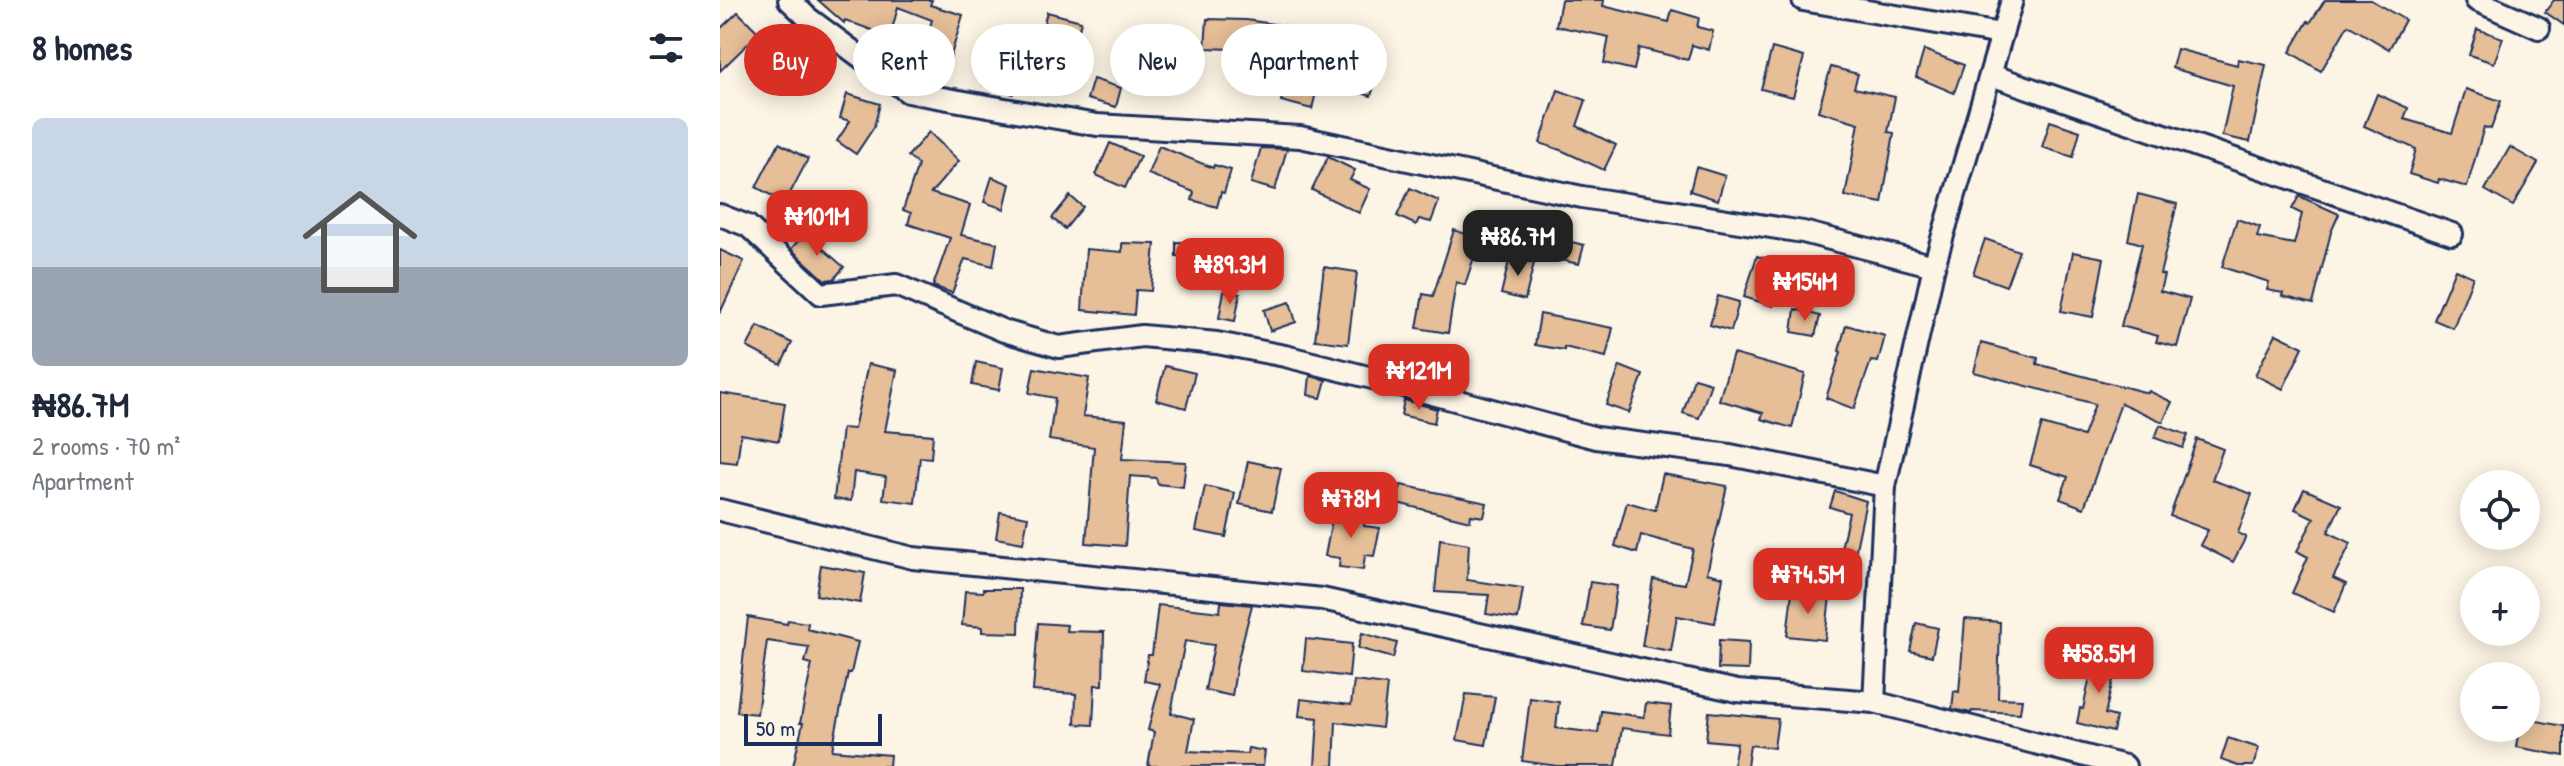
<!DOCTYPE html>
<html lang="en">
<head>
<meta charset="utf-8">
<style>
	body { margin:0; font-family:"Patrick Hand",sans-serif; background:#f2f2f3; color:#1f2937; height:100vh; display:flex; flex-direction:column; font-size:30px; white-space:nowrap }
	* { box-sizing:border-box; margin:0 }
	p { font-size:26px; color:#747a83 }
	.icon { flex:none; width:44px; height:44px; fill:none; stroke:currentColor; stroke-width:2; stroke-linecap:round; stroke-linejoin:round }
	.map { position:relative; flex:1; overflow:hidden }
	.details { display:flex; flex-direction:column; background:#fff; width:720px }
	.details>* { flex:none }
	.hud { position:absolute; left:24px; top:24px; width:760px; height:72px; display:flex; gap:16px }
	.buttons { position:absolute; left:1740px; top:470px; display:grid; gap:16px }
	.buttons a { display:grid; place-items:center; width:80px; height:80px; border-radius:50%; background:#fff; box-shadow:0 4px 20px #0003; font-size:40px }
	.scale { position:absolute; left:24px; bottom:20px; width:138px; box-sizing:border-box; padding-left:8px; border:4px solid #1b2f5e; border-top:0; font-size:22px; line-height:28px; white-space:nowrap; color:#1b2f5e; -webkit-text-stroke:6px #fcf5e5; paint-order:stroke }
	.price { position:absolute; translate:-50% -68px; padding:0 18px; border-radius:16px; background:#d93025; color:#fff; font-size:26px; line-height:52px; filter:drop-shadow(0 2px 4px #0008) }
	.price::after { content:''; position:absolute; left:50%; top:48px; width:24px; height:18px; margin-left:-12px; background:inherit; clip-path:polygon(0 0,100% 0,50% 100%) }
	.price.active { background:#222; color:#fff }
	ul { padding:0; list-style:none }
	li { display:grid; align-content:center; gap:16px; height:424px; padding:0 32px }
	li span { display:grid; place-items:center; height:248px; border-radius:12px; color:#555 }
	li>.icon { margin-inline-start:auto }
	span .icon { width:144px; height:144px; fill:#fffc; stroke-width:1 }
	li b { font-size:34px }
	h2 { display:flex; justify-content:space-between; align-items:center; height:96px; padding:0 32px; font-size:34px }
	.chip { padding:0 28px; border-radius:36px; background:#fff; box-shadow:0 4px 20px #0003; font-size:28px; line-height:72px }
	.chip.active { background:#d93025; color:#fff }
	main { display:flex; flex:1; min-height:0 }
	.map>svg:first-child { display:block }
	.building { fill:#e6be97; stroke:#1b2f5e; stroke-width:2 }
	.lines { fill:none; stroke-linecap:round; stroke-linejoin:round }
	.minor-casing { stroke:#1b2f5e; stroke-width:26 }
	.minor { stroke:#fcf5e5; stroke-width:20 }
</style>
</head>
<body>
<main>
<section class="details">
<h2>8 homes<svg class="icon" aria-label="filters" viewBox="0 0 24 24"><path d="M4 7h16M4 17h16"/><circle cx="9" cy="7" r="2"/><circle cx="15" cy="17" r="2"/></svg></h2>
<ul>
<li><span style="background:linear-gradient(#c9d6e8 60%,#9aa5b1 0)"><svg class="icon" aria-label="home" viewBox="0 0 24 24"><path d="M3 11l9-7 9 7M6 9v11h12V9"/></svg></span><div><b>₦86.7M</b><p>2 rooms · 70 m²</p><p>Apartment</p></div></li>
</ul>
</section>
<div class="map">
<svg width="1844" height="766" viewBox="0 0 1844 766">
	<rect width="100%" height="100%" fill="#fcf5e5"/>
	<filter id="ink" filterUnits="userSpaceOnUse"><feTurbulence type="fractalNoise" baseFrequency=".0125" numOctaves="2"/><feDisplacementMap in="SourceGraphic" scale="16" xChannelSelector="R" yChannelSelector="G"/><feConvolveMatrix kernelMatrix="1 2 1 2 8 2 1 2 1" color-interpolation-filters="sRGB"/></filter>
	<g filter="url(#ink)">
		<g class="building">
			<path d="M98,0H212L210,5L243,15L223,82L196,74L212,20L178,7L170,37L125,20L124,23Z"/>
			<path d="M841,0H884L883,6L949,22L952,10L979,18L977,27L993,31L989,50L972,45L968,60L919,48L914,70L884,63L889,37L836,26Z"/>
			<path d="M1605,0H1651L1685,20L1669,49L1628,25L1601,71L1570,52L1588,21L1590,23Z"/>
			<path d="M1834,0H1844V25L1825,12Z"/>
			<path d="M18,12L39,33L0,71V29Z"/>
			<path d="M327,12L361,21L351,62L316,53Z"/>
			<path d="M487,19L526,20L568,26L563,57L513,49L485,48Z"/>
			<path d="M1757,29L1783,38L1774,63L1749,55Z"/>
			<path d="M277,42L306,52L293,94L263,84Z"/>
			<path d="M1052,48L1084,57L1073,97L1041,89Z"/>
			<path d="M1457,49L1517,65L1518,59L1546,65L1530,142L1502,136L1513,86L1452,68Z"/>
			<path d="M1204,50L1244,65L1234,93L1196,77Z"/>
			<path d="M638,67L658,74L651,96L631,90Z"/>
			<path d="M1111,67L1138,74L1134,88L1175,97L1168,132L1174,133L1162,203L1125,196L1139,123L1098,111Z"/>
			<path d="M568,72L599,80L592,109L561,101Z"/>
			<path d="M373,79L401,88L396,107L367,99Z"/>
			<path d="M1746,89L1781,101L1771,129L1764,127L1747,187L1719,179L1718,183L1689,174L1696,149L1644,126L1657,94L1688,108L1684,119L1732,133Z"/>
			<path d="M838,90L866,100L857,126L896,145L884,170L843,151L820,143Z"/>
			<path d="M127,94L160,104L154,127L136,154L117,141L130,121L120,118Z"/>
			<path d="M1330,121L1360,131L1353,157L1322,147Z"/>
			<path d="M209,132L239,161L211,193L250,205L241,235L277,243L273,266L245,259L232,293L213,286L230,238L188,224L191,213L183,210L198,165L188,156Z"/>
			<path d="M59,143L88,159L65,203L36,187Z"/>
			<path d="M390,143L420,156L405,188L376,175Z"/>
			<path d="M439,146L493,168L494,165L511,170L504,193L501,192L497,207L472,200L474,192L428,174Z"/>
			<path d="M1790,147L1818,163L1793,206L1765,190Z"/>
			<path d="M541,148L567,149L555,190L531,183Z"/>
			<path d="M608,157L635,170L630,180L650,189L639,213L592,190Z"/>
			<path d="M976,167L1005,176L998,200L970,191Z"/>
			<path d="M272,177L290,184L284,209L264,202Z"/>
			<path d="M690,188L719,201L711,222L699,219L696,225L677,216Z"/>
			<path d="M1418,194L1457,204L1440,274L1444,275L1440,291L1470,299L1457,347L1436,342L1438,336L1401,326L1422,244L1408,240Z"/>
			<path d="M350,196L363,207L345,229L332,218Z"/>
			<path d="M1579,196L1619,214L1611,232L1593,304L1562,296L1563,293L1547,290L1549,282L1502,267L1517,219L1540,227L1537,237L1574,244L1582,214L1572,209Z"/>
			<path d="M734,230L760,239L745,285L736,282L728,333L697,328L703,294L713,296Z"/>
			<path d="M85,233L124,267L114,279L105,280L71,249Z"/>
			<path d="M835,238L864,245L859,264L831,258Z"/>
			<path d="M1265,239L1299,251L1286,286L1253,274Z"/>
			<path d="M456,242L497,243V257L456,256Z"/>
			<path d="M402,243L435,244L431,291L416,290L414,315L362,310L366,249L402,252Z"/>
			<path d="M0,250L24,261L0,313Z"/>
			<path d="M1353,252L1384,258L1373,317L1341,311Z"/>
			<path d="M1037,256L1065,265L1053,306L1024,297Z"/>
			<path d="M790,257L814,263L805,300L781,294Z"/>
			<path d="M604,267L637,272L628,344L595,340Z"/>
			<path d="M1735,269L1753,277L1733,328L1714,320Z"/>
			<path d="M504,291L520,294L515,321L499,318Z"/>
			<path d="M998,296L1019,302L1011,331L990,325Z"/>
			<path d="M570,302L576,322L550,331L544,310Z"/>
			<path d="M1075,309L1100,316L1095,336L1072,332Z"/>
			<path d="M820,314L893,328L886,357L844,347V350L815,345Z"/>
			<path d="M1126,325L1165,336L1158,362L1151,361L1134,409L1106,398L1121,352L1119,351Z"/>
			<path d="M38,326L72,343L61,365L27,347Z"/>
			<path d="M1556,334L1583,347L1563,389L1535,375Z"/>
			<path d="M1261,343L1318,358L1317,364L1428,393L1429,391L1452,402L1443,422L1401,403L1364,508L1340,499L1348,477L1310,465L1322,424L1363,436L1375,404L1254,372Z"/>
			<path d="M1013,354L1085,374L1072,428L1041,419L1043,413L999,400Z"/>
			<path d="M256,362L283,368L279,390L252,385Z"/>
			<path d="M148,364L177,370L165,431L213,435L211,458L200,457L195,503L163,499L166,477L134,472L131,501L114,499L122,428L134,429Z"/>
			<path d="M445,366L475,373L466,408L436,400Z"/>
			<path d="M900,366L923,375L909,413L886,405Z"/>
			<path d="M314,368L369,378L363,416L406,420L402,459L466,462L463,487L438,484L436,478L410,476L405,546L366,543L374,447L329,440L335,398L309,393Z"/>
			<path d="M590,376L606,380L601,398L588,395Z"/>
			<path d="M974,378L991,383L979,418L963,413Z"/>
			<path d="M0,393L65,403L59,441L21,434L17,463L0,461Z"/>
			<path d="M684,400L717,409L714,423L681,415Z"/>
			<path d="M1440,425L1468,435L1463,448L1435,438Z"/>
			<path d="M1477,439L1503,449L1492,480L1532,494L1518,533L1526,537L1513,562L1480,545L1488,530L1450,516Z"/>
			<path d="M528,461L561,468L552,511L519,504Z"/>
			<path d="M943,474L1007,486L987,573L1003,577L995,623L957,616L951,651L922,646L933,579L965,584L973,549L921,535L917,553L895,546L907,502L935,510Z"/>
			<path d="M681,485L767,503L764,517L751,515L750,521L677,503Z"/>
			<path d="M485,486L515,493L506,537L476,531Z"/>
			<path d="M1584,489L1621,505L1608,532L1631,543L1613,578L1626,584L1614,612L1572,593L1588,557L1577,551L1594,518L1575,509Z"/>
			<path d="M1115,491L1146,501L1128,587L1113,584L1129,513L1110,507Z"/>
			<path d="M614,509L644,516V526L660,528L654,556L645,555L643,570L619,567L620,558L605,556Z"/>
			<path d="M280,512L308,517L303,543L276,538Z"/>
			<path d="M720,539L749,544L747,580L803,588L798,619L766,614L769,595L715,592Z"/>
			<path d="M101,565L145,573L140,603L96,595Z"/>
			<path d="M870,582L897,586L890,630L863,626Z"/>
			<path d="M263,589H300L299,633L262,632V627L242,625L245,591L263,592Z"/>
			<path d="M1072,592L1110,596L1105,640L1067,636Z"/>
			<path d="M501,602L532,605L517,663L512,696L485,690L494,645L465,641L451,713L474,719L468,751L527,754L528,748L545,751L543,766H428L434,732L428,730L440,684L424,681L428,655H432L438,605L500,612Z"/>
			<path d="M28,617L67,624L68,620L88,623L87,629L138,642L131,673H128L112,750L170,755L169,766H73L83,723H80L92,664L85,662L89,647L47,641L37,714L17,712Z"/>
			<path d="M1245,619L1280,622L1278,698L1302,699L1300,713L1252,711L1251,713L1232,709L1234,691L1239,692Z"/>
			<path d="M318,623L347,625L346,631L384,632L383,685H375L373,725L355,724L356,694L313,691Z"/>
			<path d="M1196,623L1218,628L1212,656L1190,651Z"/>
			<path d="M642,633L677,643L673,658L638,648Z"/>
			<path d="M586,639L632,644L629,677L583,671Z"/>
			<path d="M999,640L1029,642L1028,670L998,669Z"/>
			<path d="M1375,654L1398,659L1385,714L1396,717L1393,732L1357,723L1360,708L1363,709Z"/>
			<path d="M634,681L667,685L662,728L616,722L614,766H595L598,718L579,716L581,699L631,705Z"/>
			<path d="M746,694L775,697L766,745L737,740Z"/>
			<path d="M810,698L839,702L836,728L878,733L881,711L924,717L926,703L951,706L948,734L902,728L896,766H837L802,761Z"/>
			<path d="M989,712L1058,719L1054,748L1030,745L1027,766H1013L1017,743L986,740Z"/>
			<path d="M1806,719L1844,726V756L1796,747L1799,728H1806Z"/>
			<path d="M1508,738L1539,748L1533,766H1518L1501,760Z"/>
		</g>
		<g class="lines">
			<defs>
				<g id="minor">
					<path d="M69,0L88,18L188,92L377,125L580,137L862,197L1083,232L1214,266"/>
					<path d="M1083,0L1281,34"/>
					<path d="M1756,0L1819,28"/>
					<path d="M1271,75L1732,234"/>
					<path d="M0,215L28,226L101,294L176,285L284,331L339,347L422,336L497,343L565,356L668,382L876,438L1010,455L1165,486"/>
					<path d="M0,510L193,558L602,599L1017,691L1154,702L1405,766"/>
					<path d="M1154,702L1165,486L1214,266L1292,0"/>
				</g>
			</defs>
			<use href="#minor" class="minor-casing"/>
			<use href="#minor" class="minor"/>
		</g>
	</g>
</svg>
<div class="buttons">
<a><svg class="icon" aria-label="locate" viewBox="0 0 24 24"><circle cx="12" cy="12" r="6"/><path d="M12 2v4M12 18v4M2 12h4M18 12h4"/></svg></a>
<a>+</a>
<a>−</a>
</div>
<div class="scale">50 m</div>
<b class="price" style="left:97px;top:258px">₦101M</b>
<b class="price active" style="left:798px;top:278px">₦86.7M</b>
<b class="price" style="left:510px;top:306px">₦89.3M</b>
<b class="price" style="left:1085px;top:323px">₦154M</b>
<b class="price" style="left:699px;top:412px">₦121M</b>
<b class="price" style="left:631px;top:540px">₦78M</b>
<b class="price" style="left:1088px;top:616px">₦74.5M</b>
<b class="price" style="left:1379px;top:695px">₦58.5M</b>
<div class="hud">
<a class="chip active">Buy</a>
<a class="chip">Rent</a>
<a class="chip">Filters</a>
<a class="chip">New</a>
<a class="chip">Apartment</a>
</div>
</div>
</main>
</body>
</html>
